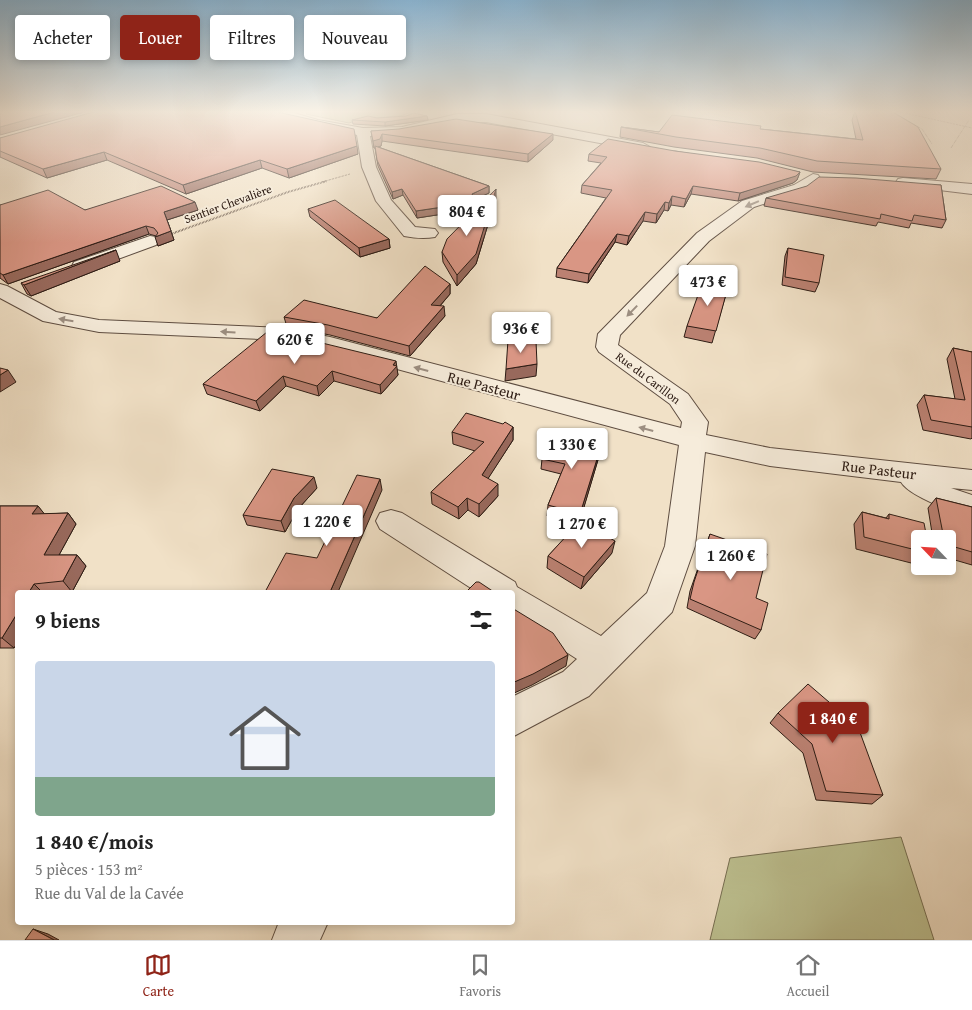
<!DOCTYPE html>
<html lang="fr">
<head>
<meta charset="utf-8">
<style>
	body { margin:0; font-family:"Gentium Book Plus",serif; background:#f6f6f6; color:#222; height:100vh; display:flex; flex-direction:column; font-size:19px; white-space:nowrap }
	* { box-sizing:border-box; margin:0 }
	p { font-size:16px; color:#767676 }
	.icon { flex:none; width:28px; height:28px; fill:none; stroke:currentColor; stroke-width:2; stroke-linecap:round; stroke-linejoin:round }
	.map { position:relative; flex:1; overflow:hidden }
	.panel { position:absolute; left:15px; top:590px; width:500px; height:335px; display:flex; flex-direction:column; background:#fff; border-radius:5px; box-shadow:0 2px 8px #0003 }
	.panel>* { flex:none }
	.banner { position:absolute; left:15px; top:15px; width:500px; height:45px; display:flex; gap:10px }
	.needle { width:32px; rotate:295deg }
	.tools { position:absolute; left:911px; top:530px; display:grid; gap:10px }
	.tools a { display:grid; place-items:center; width:45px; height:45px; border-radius:5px; background:#fff; box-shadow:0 2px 8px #0003; font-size:25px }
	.price { position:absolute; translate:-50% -42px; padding:0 11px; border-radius:5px; background:#fff; color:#222; font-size:16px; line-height:32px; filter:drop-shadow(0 1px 2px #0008) }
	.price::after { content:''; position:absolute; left:50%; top:30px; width:15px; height:11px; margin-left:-8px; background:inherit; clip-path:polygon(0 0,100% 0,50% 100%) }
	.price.on { background:#8f2418; color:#fff }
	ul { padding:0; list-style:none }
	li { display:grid; align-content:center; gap:10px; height:265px; padding:0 20px }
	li+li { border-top:1px solid #e0e0e0 }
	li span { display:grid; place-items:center; height:155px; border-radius:5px; color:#555 }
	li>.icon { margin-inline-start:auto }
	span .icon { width:90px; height:90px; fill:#fffc; stroke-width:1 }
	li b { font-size:21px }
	h2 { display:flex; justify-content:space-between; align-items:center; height:60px; padding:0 20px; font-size:21px }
	.chip { padding:0 18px; border-radius:5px; background:#fff; box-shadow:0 2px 8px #0003; font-size:18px; line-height:45px }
	.chip.on { background:#8f2418; color:#fff }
	.dock { display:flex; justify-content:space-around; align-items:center; height:70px; border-top:1px solid #e0e0e0; background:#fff; font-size:14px; color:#767676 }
	.dock a { display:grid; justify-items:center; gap:2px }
	.dock .on { color:#8f2418 }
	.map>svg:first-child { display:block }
	.green { fill:#bec292; stroke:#766f53 }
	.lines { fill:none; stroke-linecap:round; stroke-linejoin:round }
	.minor-casing { stroke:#5e4d41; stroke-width:2 }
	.path-far1 { stroke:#2d1c14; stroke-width:1; stroke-dasharray:0.5 1; stroke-linecap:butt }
	.path { stroke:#2d1c14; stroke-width:2; stroke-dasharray:0.5 1; stroke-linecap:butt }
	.minor { fill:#f6ecdb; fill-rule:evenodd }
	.wall { fill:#bb8172; stroke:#2d1c14 }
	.shaded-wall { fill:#98695c; stroke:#2d1c14 }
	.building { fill:#d99684; stroke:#2d1c14 }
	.oneway { fill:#9c8e81 }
	.labels { text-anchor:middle; stroke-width:4; stroke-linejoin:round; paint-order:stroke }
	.far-street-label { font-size:12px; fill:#2d1c14; stroke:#f6ecdb }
	.street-label { font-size:15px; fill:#2d1c14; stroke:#f6ecdb }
</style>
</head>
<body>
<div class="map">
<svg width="972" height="940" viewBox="0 0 972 940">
	<rect width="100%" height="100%" fill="#f1e1c7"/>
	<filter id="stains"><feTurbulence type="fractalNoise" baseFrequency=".004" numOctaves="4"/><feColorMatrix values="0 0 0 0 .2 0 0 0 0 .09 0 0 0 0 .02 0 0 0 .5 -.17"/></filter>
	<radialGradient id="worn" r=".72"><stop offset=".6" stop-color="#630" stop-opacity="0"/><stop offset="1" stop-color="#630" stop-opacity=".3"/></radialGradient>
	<g class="green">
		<path d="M302,111H414L400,116L377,118L366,117L349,123L306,114L308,112Z"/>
		<path d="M901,837L934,940H710L730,858Z"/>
	</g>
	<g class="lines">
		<defs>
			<g id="minor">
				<path d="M268,111H287L318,120L363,128L402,127L457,114H486L643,143L650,147L643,151L486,122H457L402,135L370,136L376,167L391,200L415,227L435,229L438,233L435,237C425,239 414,238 404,236L376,201L362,167L357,135L316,127L270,113Z"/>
				<path d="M813,174L818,175L820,178L804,191L754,207L709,241L620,335L618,345L688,394L708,422L706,435L770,448L972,470V490L951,488L972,495V518C954,512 910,497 901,482L770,466L705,452L695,546L672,612L589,696L512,737V697L563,672L577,659L512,617V592H477L380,529L376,521L380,513L391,510L402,513L515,582L517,587L601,636L647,593L665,546L679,445L319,348L284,340L99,332L43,321L0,298V284L7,286L56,312L99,320L284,328L330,337L681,428L682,422L670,404L599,352L596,347L598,334L697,233L742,201L794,185Z"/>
				<path d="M903,178L972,184V194L898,185L896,182L898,179Z"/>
				<path d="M150,236L156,237L159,241L156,245L88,270L81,272L74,270L72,266L74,262Z"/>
				<path d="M279,922H328L320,940H272Z"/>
			</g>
		</defs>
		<use href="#minor" class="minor-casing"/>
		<g class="path-far1">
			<path d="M891,111L922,129L932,144"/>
			<path d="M896,111L972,128"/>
			<path d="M951,148L969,120"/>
			<path d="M322,182L350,174"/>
		</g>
		<path class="path" d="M171,234L288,192L327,181"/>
		<use href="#minor" class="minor"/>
	</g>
	<g class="wall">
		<path d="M855,111L941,169L936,179L813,172L757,158L674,147L620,137L621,127L659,132L760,129L856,139L852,120Z"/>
		<path d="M427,116L428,120L385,126L353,124L352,120Z"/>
		<path d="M371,131L553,140L528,162L382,141L381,146L378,147L489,186V193L474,199L476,202V209L496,198L476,264L457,286L443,262L442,252L476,209L417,218L403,195L393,199L378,166L375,148H374Z"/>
		<path d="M0,138L358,154L289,178L262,168L186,194L107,160L47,178L0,157Z"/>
		<path d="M675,151L800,172L797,180L793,183L738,201L691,194L684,207L671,205L668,211L664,210L656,223L643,221L627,245L615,242L588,283L556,277L557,268L606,198L581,193L582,185L601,163L588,161L589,154Z"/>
		<path d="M941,185L946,220L942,228L911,223L909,228L878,222L876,226L764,206L766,198Z"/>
		<path d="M0,205L85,210H198L167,220L174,240L158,246L156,236L149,234L8,284L0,278Z"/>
		<path d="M308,209L389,239L390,248L360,257L310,217Z"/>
		<path d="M788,248L819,283L815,292L782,285L785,256Z"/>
		<path d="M120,261L31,296L27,294L21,283Z"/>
		<path d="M450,284V294L440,306L445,316L410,356L330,335L287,327L284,317L377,318Z"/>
		<path d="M728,287L712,343L684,337L687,326Z"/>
		<path d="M281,333L396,365L398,375L381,394L334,381L319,396L286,386L260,411L207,394L203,384Z"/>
		<path d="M953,348L972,352V438L971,439L923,430L917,405L924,395L955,399L947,359Z"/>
		<path d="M513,427V440L488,478L498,496L479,517L468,510L459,519L432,504L431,492L475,451L453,444L452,432Z"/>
		<path d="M602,443L600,453L579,523L612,553L581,589L547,568L548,556L578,524L547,516L548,505L561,474L541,469L542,459Z"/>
		<path d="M317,488L298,509L285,532L247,525L243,515Z"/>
		<path d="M936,498L972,507V565L948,558V539H933L928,508Z"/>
		<path d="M0,506H38L44,514L68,513L76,524L59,555H77L86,566L72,592H18V642L14,648H0Z"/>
		<path d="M862,512L886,518L889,514L920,539V564L919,565L856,549L854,524Z"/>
		<path d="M710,534L756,598L761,630L755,639L687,608L690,591Z"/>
		<path d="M778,713L883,795L872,804L816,800L803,753L770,723Z"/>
	</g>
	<g class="shaded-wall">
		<path d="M58,111H88L0,135V127Z"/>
		<path d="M427,116L428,120L385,126V122Z"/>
		<path d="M382,134V141L381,146L374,148L373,141Z"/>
		<path d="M553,134V140L528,162V154Z"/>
		<path d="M357,146L358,154L289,178L287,169Z"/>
		<path d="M104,152L107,160L47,178L43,169Z"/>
		<path d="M260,160L262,168L186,194L183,185Z"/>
		<path d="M800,172L797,180L793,183L738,201L740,193Z"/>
		<path d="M489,186V193L472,201V194Z"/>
		<path d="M693,186L691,194L684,207L686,199Z"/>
		<path d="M402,189L403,195L393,199L392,192Z"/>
		<path d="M496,189V198L476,264L457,286V275Z"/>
		<path d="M672,196L671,205L668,211L669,203Z"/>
		<path d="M195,202L198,210L167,220L174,240L158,246L155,237L171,231L164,212Z"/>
		<path d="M476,202V209L417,218L416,211Z"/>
		<path d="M665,202L664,210L656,223L657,214Z"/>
		<path d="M645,212L643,221L627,245L629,236Z"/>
		<path d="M146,226L149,234L8,284L3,275Z"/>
		<path d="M617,234L615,242L588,283L589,274Z"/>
		<path d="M389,239L390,248L360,257L359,248Z"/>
		<path d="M116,250L120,261L31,296L24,285Z"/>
		<path d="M450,284V294L432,315L431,305Z"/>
		<path d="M444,306L445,316L410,356L409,346Z"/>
		<path d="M396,361L398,375L381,394L380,385Z"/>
		<path d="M537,364L536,376L505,381L506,369Z"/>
		<path d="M8,370L16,382L0,392V375Z"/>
		<path d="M332,371L334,381L319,396L317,386Z"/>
		<path d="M283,376L286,386L260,411L256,401Z"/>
		<path d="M513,427V440L482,488V475Z"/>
		<path d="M602,443L600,453L579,524L580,514Z"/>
		<path d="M314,477L317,488L298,509L285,532L281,521L294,498Z"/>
		<path d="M380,479L382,490L338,592H330Z"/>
		<path d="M498,484V496L479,517V504Z"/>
		<path d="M467,498L468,510L459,519L458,507Z"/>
		<path d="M38,506L47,517L32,514Z"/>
		<path d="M68,513L76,524L53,566L44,555Z"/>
		<path d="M615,541L612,553L581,589L584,577Z"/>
		<path d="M77,555L86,566L72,592L63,581Z"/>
		<path d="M34,584L42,592H29Z"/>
		<path d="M18,612V642L14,648L2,638Z"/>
		<path d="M568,655L566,666L532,685L512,694V683Z"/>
		<path d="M33,929L48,934L59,940H54Z"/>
	</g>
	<g class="building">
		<path d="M0,111H58L0,127Z"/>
		<path d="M97,111H273L354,129L357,146L287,169L260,160L183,185L104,152L43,169L0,151V138Z"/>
		<path d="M855,111H891L918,127L941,169L817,161L760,148L676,137L621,127L659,132L672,115L761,126L760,129L863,140Z"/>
		<path d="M414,113L427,116L385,122L352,120L368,116L377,118L406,116Z"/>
		<path d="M456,119L553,134L528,154L382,134L380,139L373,141L371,131L399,129Z"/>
		<path d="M608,139L675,151L759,162L800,172L796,176L740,193L693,186L686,199L672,196L669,203L665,202L657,214L645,212L629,236L617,234L589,274L557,268L612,190L582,185L607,157L589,154Z"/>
		<path d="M375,146L489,186L472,194L476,202L416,211L402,189L392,192L377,160Z"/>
		<path d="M819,177L856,178L941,185L946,220L914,215L912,221L881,214L880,219L766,198L807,186Z"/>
		<path d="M161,186L195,202L164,212L171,231L155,237L158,233L154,228L146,226L3,275L0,273V205L48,190L85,210Z"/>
		<path d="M496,189L476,254L457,275L442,252L447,239Z"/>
		<path d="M335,200L389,239L359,248L308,209Z"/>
		<path d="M788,248L824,255L819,283L785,277Z"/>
		<path d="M116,250L24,285L21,283Z"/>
		<path d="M425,266L450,284L431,305L444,306L409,346L328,325L284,317L304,300L377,318Z"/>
		<path d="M703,281L728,287L716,331L687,326Z"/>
		<path d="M267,332L281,333L396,361L393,365L397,366L380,385L332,371L317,386L283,376L256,401L203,384Z"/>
		<path d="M508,340L536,341L537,364L506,369Z"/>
		<path d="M953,348L972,352V427L931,420L924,395L965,400Z"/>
		<path d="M0,368L8,370L0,375Z"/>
		<path d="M466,413L503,424L505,422L513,427L482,475L498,484L479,504L467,498L458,507L431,492L484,442L452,432Z"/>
		<path d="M552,433L602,443L580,514L548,505L565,464L542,459Z"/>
		<path d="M272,469L314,477L294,498L281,521L243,515Z"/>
		<path d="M357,475L380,479L330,592H265L286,553L317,558Z"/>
		<path d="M936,498L972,507V552L948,545V539H944Z"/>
		<path d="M0,506H38L32,514L68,513L44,555H77L63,581L34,584L29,592H18V612L2,638H0Z"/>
		<path d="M862,512L889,519V514L924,523L927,539H920V551L864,537Z"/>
		<path d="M580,521L615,541L584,577L548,556Z"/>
		<path d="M710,534L767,554L756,598L768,603L761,630L690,599L694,582Z"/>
		<path d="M476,582H479L494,592H466Z"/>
		<path d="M512,608L553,633L568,655L533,674L512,683Z"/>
		<path d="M808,684L858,727L883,795L826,791L812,744L778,713Z"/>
		<path d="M33,929L54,940H25Z"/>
	</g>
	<defs><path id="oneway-solid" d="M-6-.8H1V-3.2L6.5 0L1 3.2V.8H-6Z" transform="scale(1.25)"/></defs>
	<g class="oneway">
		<use href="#oneway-solid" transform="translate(752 204) rotate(157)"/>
		<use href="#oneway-solid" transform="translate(632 311) rotate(134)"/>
		<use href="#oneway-solid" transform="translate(66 320) rotate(-170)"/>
		<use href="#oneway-solid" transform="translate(228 332) rotate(-177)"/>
		<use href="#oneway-solid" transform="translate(421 369) rotate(-165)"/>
		<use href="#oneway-solid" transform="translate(646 429) rotate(-165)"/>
	</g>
	<linearGradient id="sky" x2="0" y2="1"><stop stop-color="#8ab7d7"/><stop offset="0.46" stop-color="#f9f2e6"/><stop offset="1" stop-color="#f9f2e6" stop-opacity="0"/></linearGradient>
	<rect width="972" height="243" fill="url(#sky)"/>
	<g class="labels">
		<g class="far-street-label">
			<text transform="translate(228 204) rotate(-20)" y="4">Sentier Chevalière</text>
			<text transform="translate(648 378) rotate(37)" y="4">Rue du Carillon</text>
		</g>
		<g class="street-label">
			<text transform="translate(484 386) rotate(15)" y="5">Rue Pasteur</text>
			<text transform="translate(879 470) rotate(7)" y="5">Rue Pasteur</text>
		</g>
	</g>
	<rect width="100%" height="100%" filter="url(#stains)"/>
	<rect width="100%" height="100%" fill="url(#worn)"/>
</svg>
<div class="tools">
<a><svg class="needle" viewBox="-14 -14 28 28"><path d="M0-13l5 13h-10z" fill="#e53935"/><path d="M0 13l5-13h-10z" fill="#767676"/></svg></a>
</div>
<b class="price" style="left:467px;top:237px">804 €</b>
<b class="price" style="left:708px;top:307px">473 €</b>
<b class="price" style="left:521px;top:354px">936 €</b>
<b class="price" style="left:295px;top:365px">620 €</b>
<b class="price" style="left:572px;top:470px">1 330 €</b>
<b class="price" style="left:327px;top:547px">1 220 €</b>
<b class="price" style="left:582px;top:549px">1 270 €</b>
<b class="price" style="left:731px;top:581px">1 260 €</b>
<b class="price on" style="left:833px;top:744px">1 840 €</b>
<div class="banner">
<a class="chip">Acheter</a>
<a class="chip on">Louer</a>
<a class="chip">Filtres</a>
<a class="chip">Nouveau</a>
</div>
<section class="panel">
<h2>9 biens<svg class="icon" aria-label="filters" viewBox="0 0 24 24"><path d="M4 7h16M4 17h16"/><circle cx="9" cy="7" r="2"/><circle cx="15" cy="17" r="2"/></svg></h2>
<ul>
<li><span style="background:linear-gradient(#c9d6e8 75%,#7fa58c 0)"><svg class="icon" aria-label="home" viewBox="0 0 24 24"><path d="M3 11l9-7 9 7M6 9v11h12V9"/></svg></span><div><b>1 840 €/mois</b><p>5 pièces · 153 m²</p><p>Rue du Val de la Cavée</p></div></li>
</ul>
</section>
</div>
<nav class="dock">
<a class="on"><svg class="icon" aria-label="map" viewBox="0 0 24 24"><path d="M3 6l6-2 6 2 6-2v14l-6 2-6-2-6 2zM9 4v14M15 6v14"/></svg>Carte</a>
<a><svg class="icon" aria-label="saved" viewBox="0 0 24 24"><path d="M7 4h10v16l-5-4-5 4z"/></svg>Favoris</a>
<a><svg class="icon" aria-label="home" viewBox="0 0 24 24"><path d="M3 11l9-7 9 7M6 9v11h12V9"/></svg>Accueil</a>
</nav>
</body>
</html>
